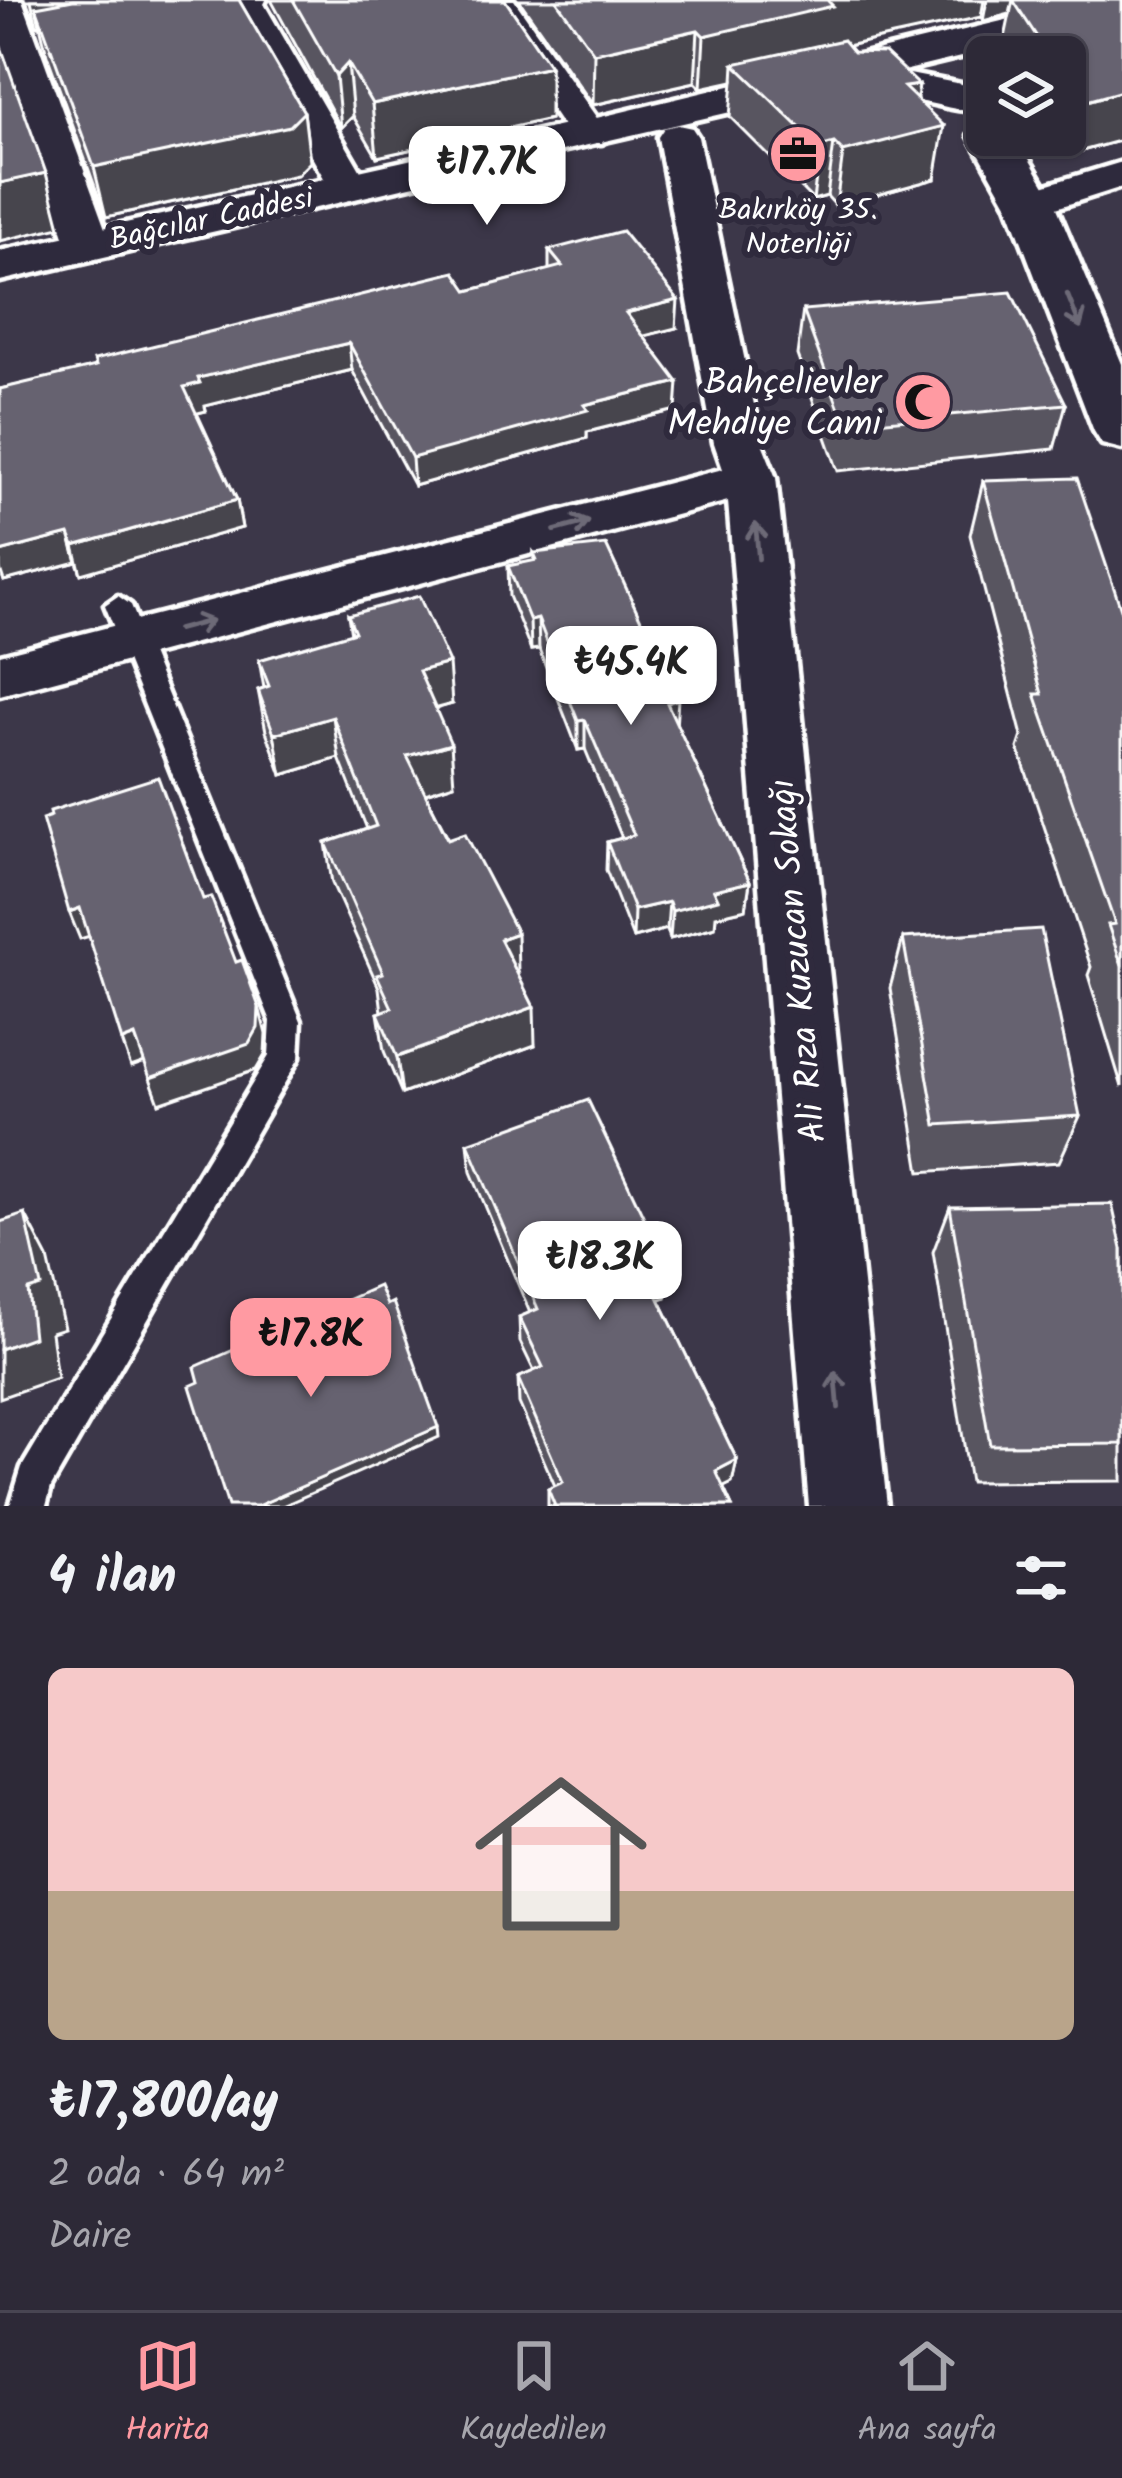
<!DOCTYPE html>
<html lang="tr">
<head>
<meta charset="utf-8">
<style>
	body { margin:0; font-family:Kalam,sans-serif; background:#35313f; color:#f1f3f6; height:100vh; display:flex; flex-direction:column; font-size:45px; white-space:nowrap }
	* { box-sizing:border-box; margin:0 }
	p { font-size:39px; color:#a7a6ad }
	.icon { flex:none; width:66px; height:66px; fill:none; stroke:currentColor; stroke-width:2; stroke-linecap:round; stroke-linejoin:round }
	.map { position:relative; height:1506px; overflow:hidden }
	.details { display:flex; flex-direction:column; background:#2d2937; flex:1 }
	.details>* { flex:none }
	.controls { position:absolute; left:966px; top:36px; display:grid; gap:24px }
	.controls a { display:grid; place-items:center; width:120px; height:120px; border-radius:18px; background:#2d2937; box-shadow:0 3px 9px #0004,0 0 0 3px #484552; font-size:60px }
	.price { position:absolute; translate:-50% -102px; padding:0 27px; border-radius:24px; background:#fff; color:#222; font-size:39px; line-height:78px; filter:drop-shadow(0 3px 6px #0008) }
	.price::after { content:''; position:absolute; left:50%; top:72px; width:36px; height:27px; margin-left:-18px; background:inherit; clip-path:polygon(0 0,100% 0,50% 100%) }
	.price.active { background:#ff9aa2; color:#111 }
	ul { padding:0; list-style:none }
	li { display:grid; align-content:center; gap:24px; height:636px; padding:0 48px }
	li+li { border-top:3px solid #484552 }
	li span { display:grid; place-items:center; height:372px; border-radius:18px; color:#555 }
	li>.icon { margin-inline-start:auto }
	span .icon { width:216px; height:216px; fill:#fffc; stroke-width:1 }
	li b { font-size:51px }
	h2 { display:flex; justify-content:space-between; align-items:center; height:144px; padding:0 48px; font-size:51px }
	.menu { display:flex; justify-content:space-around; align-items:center; height:168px; border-top:3px solid #484552; background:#2d2937; font-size:33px; color:#a7a6ad }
	.menu a { display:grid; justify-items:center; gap:6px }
	.menu .active { color:#ff9aa2 }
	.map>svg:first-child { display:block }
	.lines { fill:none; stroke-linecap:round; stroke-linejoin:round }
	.lane-casing { stroke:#fff; stroke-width:9 }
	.street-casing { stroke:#fff; stroke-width:9 }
	.secondary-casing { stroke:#fff; stroke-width:9 }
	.lane { fill:#2f2a3d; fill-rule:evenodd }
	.street { fill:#2f2a3d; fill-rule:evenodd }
	.secondary { fill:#2f2a3d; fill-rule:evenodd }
	.wall { fill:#585460; stroke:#fff; stroke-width:3 }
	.shaded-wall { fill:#47454e; stroke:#fff; stroke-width:3 }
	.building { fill:#666270; stroke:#fff; stroke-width:3 }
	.oneway { stroke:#6d6a77 }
	.labels { text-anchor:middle; stroke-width:12; stroke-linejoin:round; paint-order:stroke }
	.far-poi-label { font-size:30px; fill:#fff; stroke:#2f2a3d }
	.far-street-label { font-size:30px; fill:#fff; stroke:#2f2a3d }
	.poi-label { font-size:36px; fill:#fff; stroke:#2f2a3d; text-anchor:end }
	.street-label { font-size:36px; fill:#fff; stroke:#2f2a3d }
</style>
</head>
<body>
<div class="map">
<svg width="1122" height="1506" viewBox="0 0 1122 1506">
	<rect width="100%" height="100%" fill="#3c3749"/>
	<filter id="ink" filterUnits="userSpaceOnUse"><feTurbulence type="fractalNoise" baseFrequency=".00833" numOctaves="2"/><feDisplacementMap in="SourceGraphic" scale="24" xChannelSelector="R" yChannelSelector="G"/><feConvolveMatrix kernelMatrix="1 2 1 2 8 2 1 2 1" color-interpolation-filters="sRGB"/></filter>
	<g filter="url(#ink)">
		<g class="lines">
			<defs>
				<path id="lane" d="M118,596L131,605L301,1021L299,1058L51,1487L46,1506H10L22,1467L269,1056L271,1021L105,605Z"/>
				<g id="street">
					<path d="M0,0H22L111,245L104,254L89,258L74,254L67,245L0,43Z"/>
					<path d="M193,0H266L264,4L370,187L364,196L349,200L334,196L232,14L163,28L150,25L144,17L150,9Z"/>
					<path d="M478,0H514L608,134L602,143H574Z"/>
					<path d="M678,125L692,128L698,137L762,443L776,478L887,1506H809L728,501L0,695V655L723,469L714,443L658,137L664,128Z"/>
					<path d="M1122,162V187L1031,216L1016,212L1010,203L1016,194Z"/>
				</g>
				<g id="secondary">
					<path d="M1089,0H1122V18L899,72L987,89V109C960,115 935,101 907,100C886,98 867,105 847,100L840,90L843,86L0,281V251L588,120Z"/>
					<path d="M987,122V135H1015L1055,203L1122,364V449L1102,444L1094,431L1007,203L969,135L975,125Z"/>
				</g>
			</defs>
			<use href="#lane" class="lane-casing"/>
			<use href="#street" class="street-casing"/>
			<use href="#secondary" class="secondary-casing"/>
			<use href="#lane" class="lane"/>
			<use href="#street" class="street"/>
			<use href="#secondary" class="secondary"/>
		</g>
		<g class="wall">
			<path d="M26,0H239L304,112L310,162L297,175L106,217L47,55L40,25L37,26Z"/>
			<path d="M271,0H505L550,66V119L377,157L353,116L341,128Z"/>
			<path d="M519,0H1122V140L1067,155L1054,135H1065V57H1006L1002,52L1010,14L983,21L981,17L900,33L848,46L853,52L917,99L935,179L836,206L827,196L813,200L730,117L733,81L701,88L695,82L593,105Z"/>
			<path d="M549,250L676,328L643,336L676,410L587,432V438L414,486L352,370L205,406L206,411L197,413L237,500L242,528L81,574L77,562L4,581L0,569V389L468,291L549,270Z"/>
			<path d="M803,310L1066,404L1054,449L838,471L797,355Z"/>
			<path d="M983,481L1122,612V1087L1088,975L1091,967L1018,748L1022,736L970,535Z"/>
			<path d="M534,553L676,723L750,882L746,909L716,916L715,927L670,939L667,929L633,938L606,870L607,842L622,838L585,749L578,750L539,649L531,650L509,596L508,566L535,561Z"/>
			<path d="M348,615L452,704L435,709L454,784L425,793L518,972H517L535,1045L402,1094L384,1051L378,1013L382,1012L379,988L332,883L326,843L367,829L339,758L282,775L266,731L258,690L264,688L259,660L351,634Z"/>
			<path d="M903,938L1080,1116L1059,1162L920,1172L890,988Z"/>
			<path d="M468,1143L669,1270L666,1297L659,1299L737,1460L732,1483L723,1487L732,1506H548V1489L555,1486L519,1403L518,1378L534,1371L520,1342L519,1317L530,1313L471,1172Z"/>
			<path d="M950,1207L1122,1249V1481L970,1482L933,1252Z"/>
		</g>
		<g class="shaded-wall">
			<path d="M31,0H169L36,7L40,25L37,26Z"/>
			<path d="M827,0H984L981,17L828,50L734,64L733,81L701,88L704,36Z"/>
			<path d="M987,0H1013L1010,14L983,21Z"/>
			<path d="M698,30L695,82L593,105L594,53Z"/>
			<path d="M348,63L353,116L341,128L336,76Z"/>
			<path d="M550,66V119L377,157L372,104Z"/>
			<path d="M919,85L911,134L944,126L935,179L836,206L843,152L904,87Z"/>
			<path d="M1122,91V140L1067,155L1080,103Z"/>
			<path d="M304,112L310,162L297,175L106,217L94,167Z"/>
			<path d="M834,143L827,196L813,200L820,147Z"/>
			<path d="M46,173L60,227L0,241V183Z"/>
			<path d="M678,300L676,328L625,341L626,313Z"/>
			<path d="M349,343L352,370L205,406L206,411L190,415L184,387L198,378Z"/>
			<path d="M678,382L676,410L587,432V438L414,486L412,458L584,405Z"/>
			<path d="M237,500L242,528L81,574L74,546Z"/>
			<path d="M69,534L77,562L4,581L0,569V552Z"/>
			<path d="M538,619L539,649L531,650L530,621Z"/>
			<path d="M449,663L452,704L422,712L419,671Z"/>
			<path d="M678,699L676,728L667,703Z"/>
			<path d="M333,717L339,758L282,775L274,734Z"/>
			<path d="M585,720V749L578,750V721Z"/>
			<path d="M451,744L454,784L412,797L407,756Z"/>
			<path d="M750,882L746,909L716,916L715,927L670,939L672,911L714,890Z"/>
			<path d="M669,902L667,929L633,938L634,910Z"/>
			<path d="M80,908L90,936L80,939L69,912Z"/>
			<path d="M517,933L518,972L502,978L500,939Z"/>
			<path d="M259,1007L266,1034L265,1055L256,1070L159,1103L150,1078Z"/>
			<path d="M534,1007L535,1045L402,1094L397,1057Z"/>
			<path d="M135,1036L145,1062L131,1067L122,1041Z"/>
			<path d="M25,1214L48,1258L64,1328L51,1332L57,1378L0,1398V1349L28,1290Z"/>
			<path d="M669,1270L666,1297L646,1303L648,1276Z"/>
			<path d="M438,1427L439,1437L282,1506H257Z"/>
			<path d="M737,1460L732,1483L712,1493L716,1471Z"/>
		</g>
		<g class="building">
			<path d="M73,0H239L304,112L290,126L94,167L36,7Z"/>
			<path d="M293,0H505L550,66L372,104L348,63L336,76Z"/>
			<path d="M556,0H827L833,6L704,36L698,30L594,53Z"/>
			<path d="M1013,0H1122V91L1080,103L1065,80V57H1050Z"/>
			<path d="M843,40L853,52L885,53L919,85L904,87L944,126L843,152L834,143L820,147L734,64Z"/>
			<path d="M0,44L46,173L0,183Z"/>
			<path d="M622,231L678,300L626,313L678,382L584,405L588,410L412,458L349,343L198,378L200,383L184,387L237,500L74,546L69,534L0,552V389L96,366L94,360L455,272L468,291L562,266L549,250Z"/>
			<path d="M1011,292L1066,404L845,425L803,310Z"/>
			<path d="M1077,478L1122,612V966L1108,925L1115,924L1035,694H1042L983,481Z"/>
			<path d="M606,545L678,699L667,703L750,882L714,890L718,899L672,911L669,902L634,910L607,842L634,835L585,720L578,721L538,619L530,621L508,566L537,560L534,553Z"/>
			<path d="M419,596L449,663L419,671L451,744L407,756L448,839L465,833L517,933L500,939L534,1007L397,1057L378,1013L392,1008L377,975L383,973L326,843L376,826L333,717L274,734L258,690L269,686L259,660L355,632L348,615Z"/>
			<path d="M158,777L203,899L211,897L236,962L242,960L259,1007L258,1028L249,1044L150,1078L135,1036L122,1041L80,908L69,912L42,819L51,816L50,811Z"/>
			<path d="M1041,929L1080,1116L936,1125L903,938Z"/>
			<path d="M588,1100L669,1270L648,1276L737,1460L716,1471L732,1506H555L548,1489L563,1482L518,1378L543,1367L519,1317L538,1309L468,1143Z"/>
			<path d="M1112,1204L1122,1249V1444L990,1445L950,1207Z"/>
			<path d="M25,1214L41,1286L28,1290L33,1337L0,1349V1222Z"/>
			<path d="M379,1286L387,1305L393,1302L438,1427L257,1506H228L190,1386L199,1382L195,1367Z"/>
		</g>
		<defs><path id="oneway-shaft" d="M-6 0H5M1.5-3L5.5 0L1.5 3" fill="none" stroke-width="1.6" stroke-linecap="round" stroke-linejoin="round" transform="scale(3)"/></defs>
		<g class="oneway">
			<use href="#oneway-shaft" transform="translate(1074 311) rotate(68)"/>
			<use href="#oneway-shaft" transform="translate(572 526) rotate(-15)"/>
			<use href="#oneway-shaft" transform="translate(757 541) rotate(-95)"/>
			<use href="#oneway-shaft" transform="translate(195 625) rotate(-15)"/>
			<use href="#oneway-shaft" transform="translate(837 1390) rotate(-95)"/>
		</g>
	</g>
	<defs>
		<symbol id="office-disc" viewBox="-11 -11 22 22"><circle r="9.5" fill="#ff9aa2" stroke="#2f2a3d"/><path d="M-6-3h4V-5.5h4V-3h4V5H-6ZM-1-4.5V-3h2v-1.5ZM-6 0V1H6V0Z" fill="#111"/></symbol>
		<symbol id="mosque-disc" viewBox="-11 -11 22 22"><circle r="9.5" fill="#ff9aa2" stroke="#2f2a3d"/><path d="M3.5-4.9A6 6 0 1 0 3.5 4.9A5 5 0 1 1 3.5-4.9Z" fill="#111"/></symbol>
	</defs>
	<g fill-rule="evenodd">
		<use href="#office-disc" x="765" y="121" width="66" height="66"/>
		<use href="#mosque-disc" x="890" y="369" width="66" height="66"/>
	</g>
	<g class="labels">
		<g class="far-poi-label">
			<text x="798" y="219">Bakırköy 35.<tspan x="798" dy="34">Noterliği</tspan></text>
		</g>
		<g class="far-street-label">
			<text transform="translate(211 218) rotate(-12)" y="10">Bağcılar Caddesi</text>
		</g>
		<g class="poi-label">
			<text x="881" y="394">Bahçelievler<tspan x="881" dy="41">Mehdiye Cami</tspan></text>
		</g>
		<g class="street-label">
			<text transform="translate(796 961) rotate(-95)" y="13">Ali Rıza Kuzucan Sokağı</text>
		</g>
	</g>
</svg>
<div class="controls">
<a><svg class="icon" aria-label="layers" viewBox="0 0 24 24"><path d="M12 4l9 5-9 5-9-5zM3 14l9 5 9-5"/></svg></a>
</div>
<b class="price" style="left:487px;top:228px">₺17.7K</b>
<b class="price" style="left:631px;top:728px">₺45.4K</b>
<b class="price" style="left:600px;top:1323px">₺18.3K</b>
<b class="price active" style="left:311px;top:1400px">₺17.8K</b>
</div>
<section class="details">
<h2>4 ilan<svg class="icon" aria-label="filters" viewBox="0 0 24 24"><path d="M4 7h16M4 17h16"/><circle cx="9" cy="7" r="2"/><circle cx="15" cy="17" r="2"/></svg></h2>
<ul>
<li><span style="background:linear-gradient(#f6c9c9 60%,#b9a48a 0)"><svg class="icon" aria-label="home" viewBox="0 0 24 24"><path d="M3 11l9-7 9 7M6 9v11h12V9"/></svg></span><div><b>₺17,800/ay</b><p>2 oda · 64 m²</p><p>Daire</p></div></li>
</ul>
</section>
<nav class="menu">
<a class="active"><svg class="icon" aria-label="map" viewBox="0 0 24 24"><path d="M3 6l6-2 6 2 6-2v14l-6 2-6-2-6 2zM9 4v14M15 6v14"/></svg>Harita</a>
<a><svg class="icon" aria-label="saved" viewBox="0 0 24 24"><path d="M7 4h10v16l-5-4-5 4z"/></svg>Kaydedilen</a>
<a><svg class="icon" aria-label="home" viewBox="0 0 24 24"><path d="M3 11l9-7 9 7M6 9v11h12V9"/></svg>Ana sayfa</a>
</nav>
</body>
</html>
